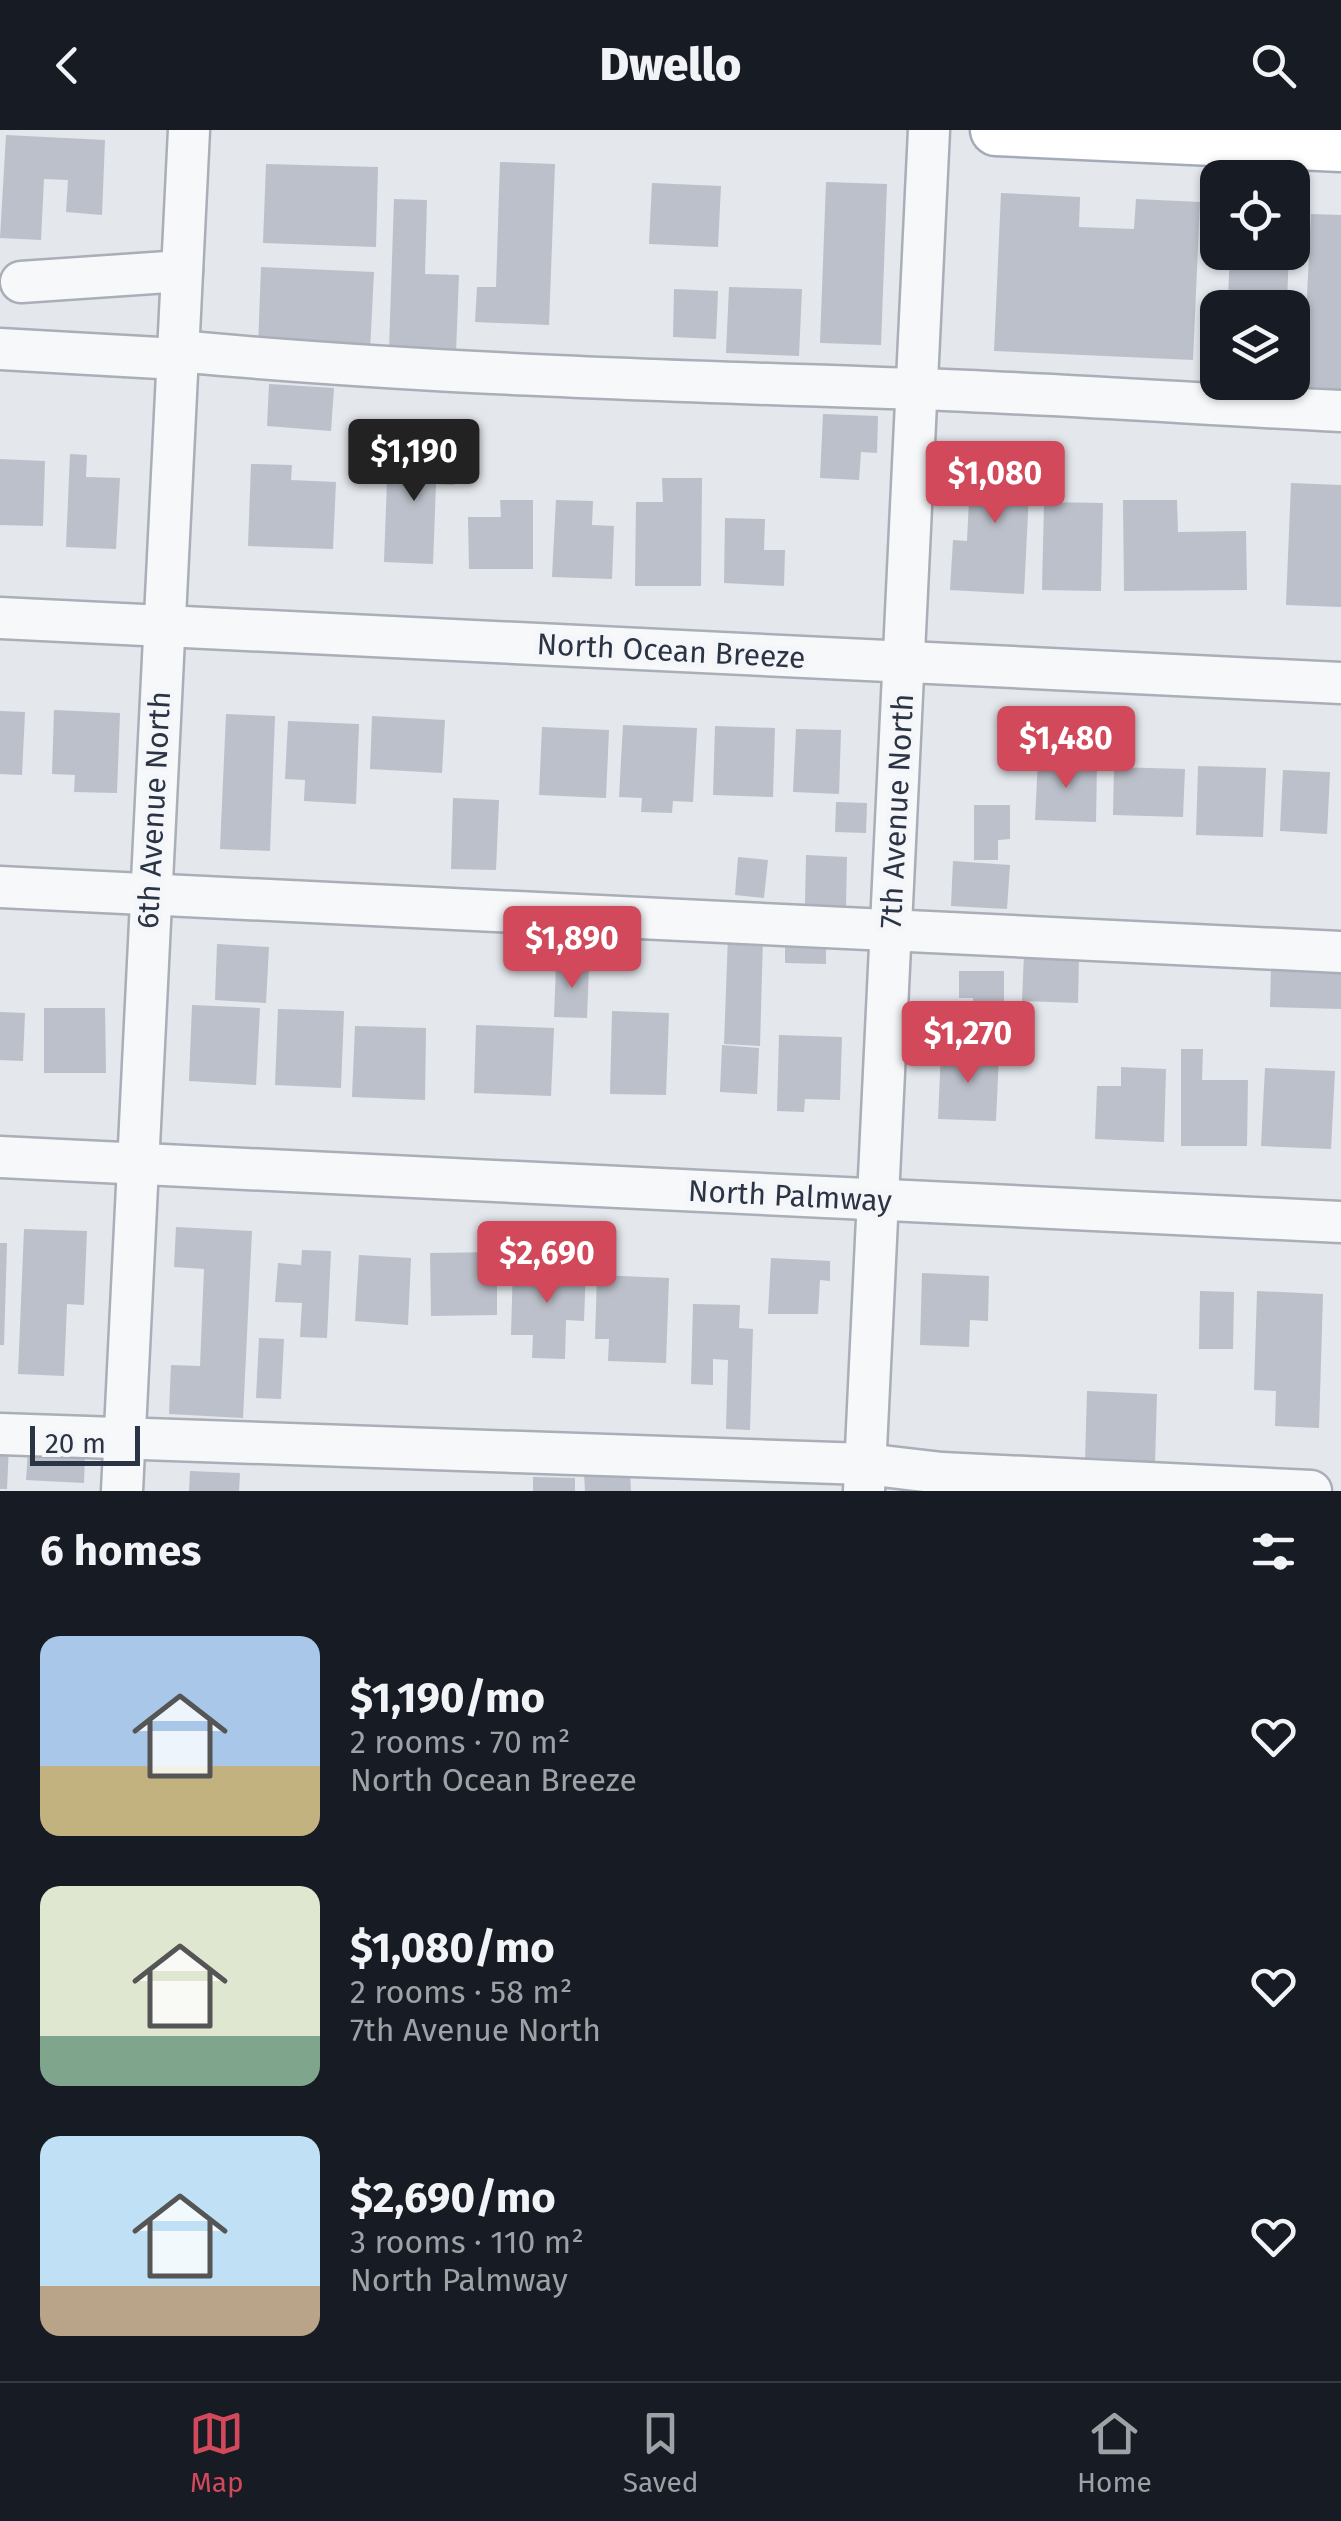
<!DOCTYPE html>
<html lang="en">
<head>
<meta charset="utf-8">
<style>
	body { margin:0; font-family:"Fira Sans",sans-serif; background:#20242c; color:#f1f3f6; height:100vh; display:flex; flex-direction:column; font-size:38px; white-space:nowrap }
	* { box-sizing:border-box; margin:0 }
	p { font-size:32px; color:#9ea1a6 }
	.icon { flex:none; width:55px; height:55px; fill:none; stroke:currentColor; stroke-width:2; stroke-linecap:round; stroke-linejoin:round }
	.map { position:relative; height:1361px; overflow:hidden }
	.sheet { display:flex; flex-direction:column; background:#171b24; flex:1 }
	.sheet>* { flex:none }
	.tools { position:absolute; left:1200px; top:30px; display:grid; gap:20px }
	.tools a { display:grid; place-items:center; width:110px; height:110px; border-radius:20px; background:#171b24; box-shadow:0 2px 8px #0004; font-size:50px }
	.scale { position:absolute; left:30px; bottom:25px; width:110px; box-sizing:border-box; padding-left:10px; border:5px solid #2b3445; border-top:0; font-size:28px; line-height:35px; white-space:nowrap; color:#2b3445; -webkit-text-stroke:8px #f4f6f9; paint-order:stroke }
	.price { position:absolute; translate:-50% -85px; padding:0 22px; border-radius:10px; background:#d1495b; color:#fff; font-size:32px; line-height:65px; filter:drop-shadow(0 2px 5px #0008) }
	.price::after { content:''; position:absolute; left:50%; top:60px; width:30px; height:22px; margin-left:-15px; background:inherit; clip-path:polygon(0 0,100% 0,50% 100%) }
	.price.current { background:#222; color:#fff }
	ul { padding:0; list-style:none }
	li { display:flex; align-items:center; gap:30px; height:250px; padding:0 40px }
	li span { display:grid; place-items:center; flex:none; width:280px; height:200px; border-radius:20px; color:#555 }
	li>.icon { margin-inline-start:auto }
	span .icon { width:120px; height:120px; fill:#fffc; stroke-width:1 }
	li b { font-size:42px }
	h2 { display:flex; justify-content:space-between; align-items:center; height:120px; padding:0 40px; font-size:42px }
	header { display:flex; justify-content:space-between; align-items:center; height:130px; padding:0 40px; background:#171b24; font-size:45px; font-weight:800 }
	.menu { display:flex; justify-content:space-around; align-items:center; height:140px; border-top:2px solid #363941; background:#171b24; font-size:28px; color:#9ea1a6 }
	.menu a { display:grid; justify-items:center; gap:5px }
	.menu .current { color:#d1495b }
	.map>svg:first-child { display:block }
	.building { fill:#bbc0ca }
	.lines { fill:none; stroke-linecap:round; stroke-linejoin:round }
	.minor-casing { stroke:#a9aeb7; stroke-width:45 }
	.major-casing { stroke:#a3abb8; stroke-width:55 }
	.minor { stroke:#f7f8fa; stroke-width:40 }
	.major { stroke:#fff; stroke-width:50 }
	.labels { text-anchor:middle; stroke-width:10; stroke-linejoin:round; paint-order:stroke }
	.street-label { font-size:30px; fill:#2b3445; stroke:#f4f6f9 }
</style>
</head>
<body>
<header><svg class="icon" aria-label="back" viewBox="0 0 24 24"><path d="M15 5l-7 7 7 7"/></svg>Dwello<svg class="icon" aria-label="search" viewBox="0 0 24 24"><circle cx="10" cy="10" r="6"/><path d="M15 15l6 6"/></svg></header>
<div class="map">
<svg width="1341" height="1361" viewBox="0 0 1341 1361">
	<rect width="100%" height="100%" fill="#e4e7ec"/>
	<g class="building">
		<path d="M6,5L105,10L102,85L66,82L68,50L44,49L41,110L0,108Z"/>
		<path d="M500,32L555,34L549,195L475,192L477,157H496Z"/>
		<path d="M266,34L378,37L376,117L263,113Z"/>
		<path d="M826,52L887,54L881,215L820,213Z"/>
		<path d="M652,53L721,56L718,117L649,114Z"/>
		<path d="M1001,63L1080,67L1079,97L1134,99L1136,69L1200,72L1193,230L994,221Z"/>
		<path d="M394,69L427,70L425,144L459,145L456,223L389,220Z"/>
		<path d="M1311,84L1341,85V269L1302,267Z"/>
		<path d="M1230,122H1289L1287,171L1228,167Z"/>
		<path d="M261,137L374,142L370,221L258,217Z"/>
		<path d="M729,157L802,159L799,226L726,223Z"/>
		<path d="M674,159L718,161L716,209L673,207Z"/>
		<path d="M1229,252H1285L1284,263L1229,261Z"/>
		<path d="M269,254L334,258L331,301L267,296Z"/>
		<path d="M823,284L878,286L877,323L861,322L859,350L820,348Z"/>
		<path d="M428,319L455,320L454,355L436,354L433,434L384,432L388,324L428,326Z"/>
		<path d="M971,320L1031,323L1024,464L950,460L953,410L967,411L969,370L992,372V357L969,356Z"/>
		<path d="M70,324L87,325L86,347L120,348L116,419L66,417Z"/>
		<path d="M0,329L45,331L43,396L0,395Z"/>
		<path d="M251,334L292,335L291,350L336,352L333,419L248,416Z"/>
		<path d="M662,348H702L701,456H635L636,372H663Z"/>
		<path d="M1291,353L1341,355V477L1286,475Z"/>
		<path d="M500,370H533V439H469L468,387H501Z"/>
		<path d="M556,370L593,371L592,395L614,396L612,449L552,447Z"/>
		<path d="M1123,370H1177L1178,402L1246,401L1247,460L1124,461Z"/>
		<path d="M1044,372L1103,373L1101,461L1042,460Z"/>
		<path d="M725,388L765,389L764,420H785L784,456L724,453Z"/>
		<path d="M54,580L120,583L117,663L74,662L75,645L52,644Z"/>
		<path d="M0,581L25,582L22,645L0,644Z"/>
		<path d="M226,584L275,586L270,721L220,719Z"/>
		<path d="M372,586L445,590L442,643L370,639Z"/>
		<path d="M288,591L359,594L356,674L304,671L305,650L285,649Z"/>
		<path d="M623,595L697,598L693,672L673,671L672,683L641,682L642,668L619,667Z"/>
		<path d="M715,596L775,598L773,667L713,665Z"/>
		<path d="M542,597L609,600L606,668L539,665Z"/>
		<path d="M796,599L841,600L839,664L793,662Z"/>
		<path d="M1038,629L1097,632L1096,692L1035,690Z"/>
		<path d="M1198,636L1266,638L1263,707L1196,705Z"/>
		<path d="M1114,637L1185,639L1183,687L1113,685Z"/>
		<path d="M1283,640L1330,642L1327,704L1280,701Z"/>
		<path d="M453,668L499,670L496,740L451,739Z"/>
		<path d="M836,672L867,673L866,703L835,702Z"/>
		<path d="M974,675H1010V709L998,710V730H974Z"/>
		<path d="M806,725L847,727L846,777L805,775Z"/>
		<path d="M738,727L768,730L764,768L735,765Z"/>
		<path d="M953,731L1010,735L1007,779L951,776Z"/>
		<path d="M728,806L763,807L760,916L724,914Z"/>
		<path d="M785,810L826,811V834L785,833Z"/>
		<path d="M217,814L269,817L266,873L215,870Z"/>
		<path d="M1024,824L1079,826L1078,873L1022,871Z"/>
		<path d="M556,835L589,836L587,888L554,887Z"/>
		<path d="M1271,838L1341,840V879L1270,877Z"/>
		<path d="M959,841H1004V887H974L973,868H959Z"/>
		<path d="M192,875L260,878L256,955L189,951Z"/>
		<path d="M44,878H105L106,943H44Z"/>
		<path d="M278,879L344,881L341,958L275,955Z"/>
		<path d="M612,881L669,883L666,965L610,964Z"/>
		<path d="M0,882L25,883L23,931L0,930Z"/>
		<path d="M476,895L554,898L551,966L474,963Z"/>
		<path d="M355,896L426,898L425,970L352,967Z"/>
		<path d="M779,905L842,907L840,970L805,969L804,982L777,981Z"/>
		<path d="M722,915L759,918L757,964L720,962Z"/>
		<path d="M1181,919H1203L1202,950H1248L1247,1016H1181Z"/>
		<path d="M941,921L999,924L996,991L938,989Z"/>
		<path d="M1121,937L1166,939L1164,1012L1095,1009L1097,956H1121Z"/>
		<path d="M1265,938L1335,941L1331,1019L1261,1016Z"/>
		<path d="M176,1097L252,1101L243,1288L169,1284L171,1235L200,1236L204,1139L174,1137Z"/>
		<path d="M24,1099L87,1101L84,1175L67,1174L64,1246L18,1244Z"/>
		<path d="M0,1113H7L4,1215H0Z"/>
		<path d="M302,1120L331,1121L327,1208L300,1207L302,1173L275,1172L278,1133L301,1135Z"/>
		<path d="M497,1122V1185L431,1186L430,1123Z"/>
		<path d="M359,1125L411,1128L408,1195L355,1191Z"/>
		<path d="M771,1128L830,1131V1151L820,1150L818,1184H768Z"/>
		<path d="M513,1136L586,1139L584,1191L566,1190L565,1229L532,1228L533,1205H511Z"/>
		<path d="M922,1143L989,1146L988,1191L970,1190L969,1217L920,1215Z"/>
		<path d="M597,1145L669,1148L666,1233L608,1231L609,1209H595Z"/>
		<path d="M1200,1161L1234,1162L1233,1219H1199Z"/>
		<path d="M1257,1161L1323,1164L1319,1298L1275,1296L1276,1261L1254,1260Z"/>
		<path d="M693,1174L740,1175L739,1198L753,1199L750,1300L726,1299L728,1230L713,1229V1255L691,1254Z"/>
		<path d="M259,1208L284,1209L281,1269L256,1268Z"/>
		<path d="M1087,1261L1157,1264L1155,1335L1085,1332Z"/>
		<path d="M0,1315H9L7,1359H0Z"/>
		<path d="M28,1321L85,1324L84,1353L26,1350Z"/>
		<path d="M190,1341L240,1343L239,1361H189Z"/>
		<path d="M630,1341L631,1361H585L584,1343Z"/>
		<path d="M533,1347L575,1348V1361H533Z"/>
	</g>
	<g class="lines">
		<defs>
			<g id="minor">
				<path d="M21,152L182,141"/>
				<path d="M0,219L177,229"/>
				<path d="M178,221C425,244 671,251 918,259C1059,264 1200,274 1341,281"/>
				<path d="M0,488L1341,553"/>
				<path d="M0,757L1341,822"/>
				<path d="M0,1027L1341,1092"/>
				<path d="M0,1304L865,1334L942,1343L1311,1361"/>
				<path d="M122,1361L189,0"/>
				<path d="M864,1361L929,0"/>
			</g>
			<path id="major" d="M996,0L1341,16"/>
		</defs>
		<use href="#minor" class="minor-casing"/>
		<use href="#major" class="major-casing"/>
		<use href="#minor" class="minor"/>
		<use href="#major" class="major"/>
	</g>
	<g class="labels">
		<g class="street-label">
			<text transform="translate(671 521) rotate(3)" y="10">North Ocean Breeze</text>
			<text transform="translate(154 680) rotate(-87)" y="10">6th Avenue North</text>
			<text transform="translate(897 681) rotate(-87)" y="10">7th Avenue North</text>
			<text transform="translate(790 1066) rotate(3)" y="10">North Palmway</text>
		</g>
	</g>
</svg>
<div class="tools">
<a><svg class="icon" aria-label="locate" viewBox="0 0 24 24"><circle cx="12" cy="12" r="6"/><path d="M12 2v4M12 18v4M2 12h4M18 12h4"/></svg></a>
<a><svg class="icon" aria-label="layers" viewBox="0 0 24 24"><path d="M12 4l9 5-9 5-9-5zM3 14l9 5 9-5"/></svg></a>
</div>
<div class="scale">20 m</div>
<b class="price current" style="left:414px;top:374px">$1,190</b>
<b class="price" style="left:995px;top:396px">$1,080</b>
<b class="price" style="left:1066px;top:661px">$1,480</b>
<b class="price" style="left:572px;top:861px">$1,890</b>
<b class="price" style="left:968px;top:956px">$1,270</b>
<b class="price" style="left:547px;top:1176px">$2,690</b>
</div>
<section class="sheet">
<h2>6 homes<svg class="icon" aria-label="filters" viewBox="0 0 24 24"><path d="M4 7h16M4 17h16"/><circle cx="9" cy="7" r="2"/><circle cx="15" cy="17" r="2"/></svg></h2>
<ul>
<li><span style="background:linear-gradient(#a9c7e8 65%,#c2b280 0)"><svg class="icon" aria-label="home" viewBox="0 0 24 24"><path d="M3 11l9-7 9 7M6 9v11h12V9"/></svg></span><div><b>$1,190/mo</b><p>2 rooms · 70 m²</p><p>North Ocean Breeze</p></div><svg class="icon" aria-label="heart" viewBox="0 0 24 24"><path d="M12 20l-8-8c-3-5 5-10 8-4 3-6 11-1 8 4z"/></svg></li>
<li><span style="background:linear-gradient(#dfe7d0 75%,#7fa58c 0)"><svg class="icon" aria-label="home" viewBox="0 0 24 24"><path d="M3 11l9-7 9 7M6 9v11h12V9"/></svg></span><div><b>$1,080/mo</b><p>2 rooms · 58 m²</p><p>7th Avenue North</p></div><svg class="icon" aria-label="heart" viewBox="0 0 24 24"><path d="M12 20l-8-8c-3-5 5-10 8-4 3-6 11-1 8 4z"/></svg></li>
<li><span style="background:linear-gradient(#bfe0f5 75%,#b9a48a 0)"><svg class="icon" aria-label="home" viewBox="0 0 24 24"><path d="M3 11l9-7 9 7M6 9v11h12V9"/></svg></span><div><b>$2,690/mo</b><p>3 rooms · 110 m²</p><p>North Palmway</p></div><svg class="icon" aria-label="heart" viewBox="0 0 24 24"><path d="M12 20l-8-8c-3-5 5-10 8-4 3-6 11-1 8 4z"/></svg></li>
</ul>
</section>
<nav class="menu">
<a class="current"><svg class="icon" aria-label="map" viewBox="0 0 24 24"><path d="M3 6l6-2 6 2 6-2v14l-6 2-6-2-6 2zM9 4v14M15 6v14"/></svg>Map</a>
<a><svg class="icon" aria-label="saved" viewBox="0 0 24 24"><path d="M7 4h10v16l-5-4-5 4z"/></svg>Saved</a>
<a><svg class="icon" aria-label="home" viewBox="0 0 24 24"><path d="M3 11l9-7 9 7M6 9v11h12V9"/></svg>Home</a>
</nav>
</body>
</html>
